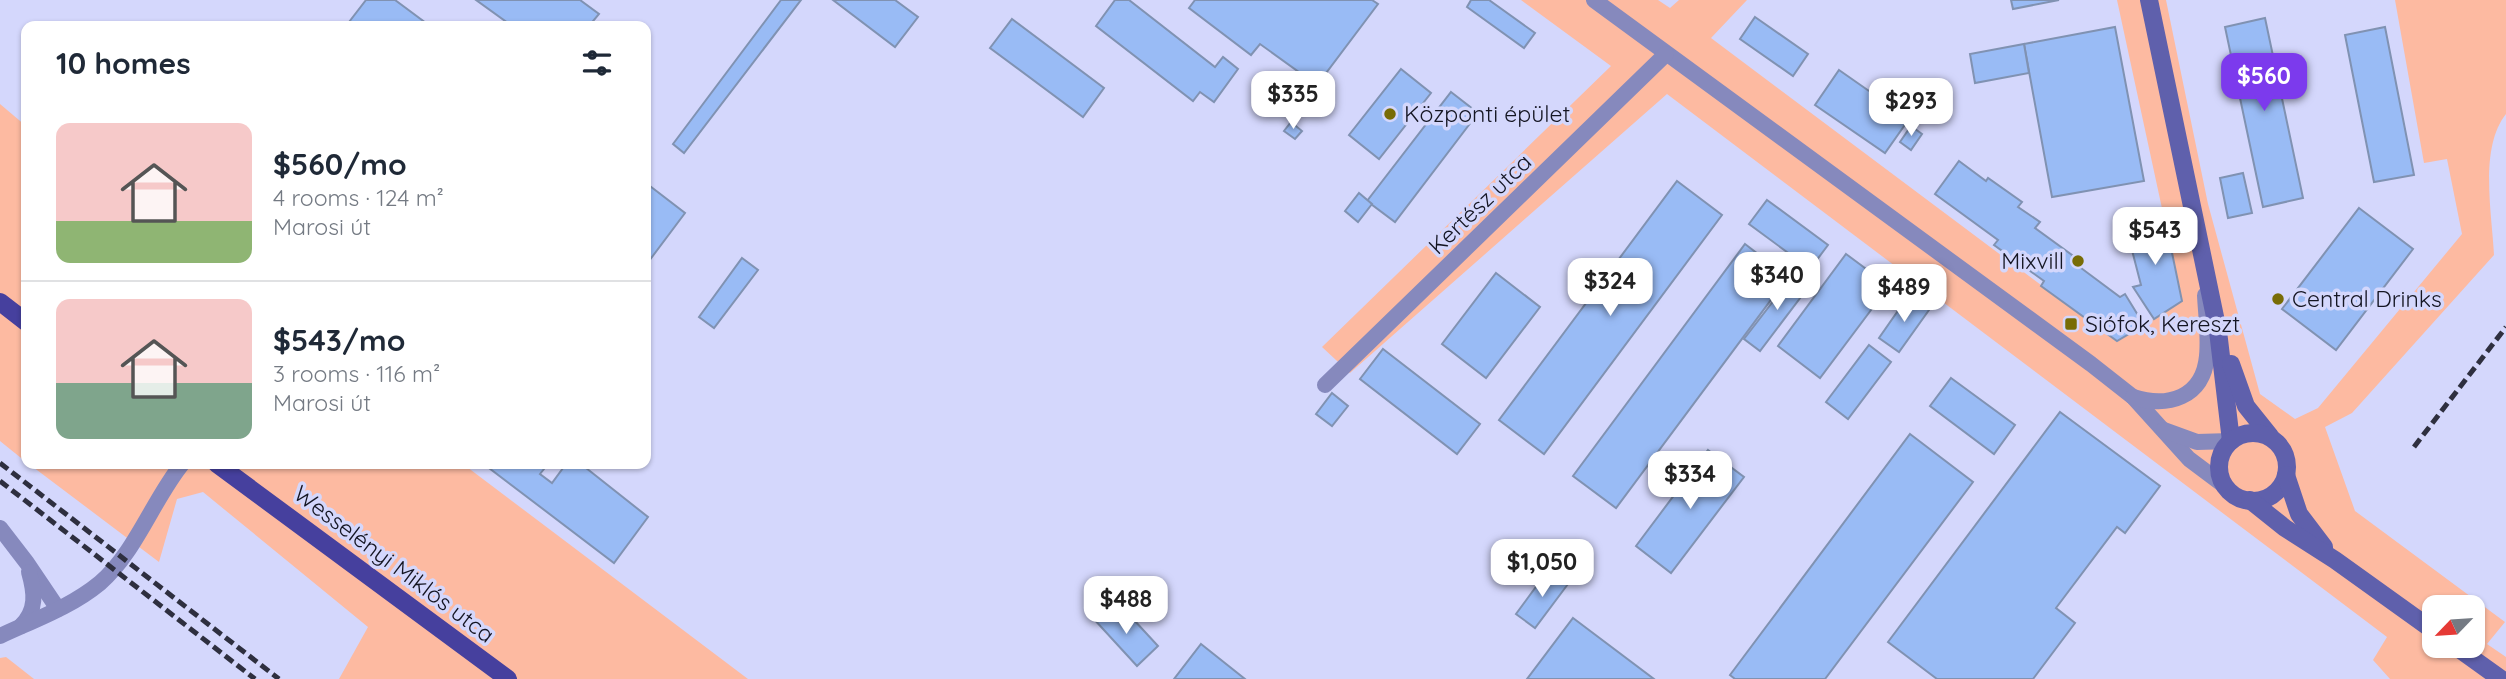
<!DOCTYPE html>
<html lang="en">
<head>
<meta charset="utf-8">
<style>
	body { margin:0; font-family:Quicksand,sans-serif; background:#f2f2f3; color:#1f2937; height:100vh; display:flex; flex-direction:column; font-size:26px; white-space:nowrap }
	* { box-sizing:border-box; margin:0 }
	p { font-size:23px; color:#747a83 }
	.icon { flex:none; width:38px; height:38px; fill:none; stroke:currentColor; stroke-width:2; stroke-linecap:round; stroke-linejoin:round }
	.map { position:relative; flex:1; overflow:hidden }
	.drawer { position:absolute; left:21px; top:21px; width:630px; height:448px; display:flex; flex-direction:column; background:#fff; border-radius:14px; box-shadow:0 2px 5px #0004 }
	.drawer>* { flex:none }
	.needle { width:46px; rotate:245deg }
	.tools { position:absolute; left:2422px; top:595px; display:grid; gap:14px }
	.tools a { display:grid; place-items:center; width:63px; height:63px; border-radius:14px; background:#fff; box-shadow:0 2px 5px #0004; font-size:35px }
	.price { position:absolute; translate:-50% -60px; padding:0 16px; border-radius:14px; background:#fff; color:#222; font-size:23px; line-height:46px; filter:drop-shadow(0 2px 4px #0008) }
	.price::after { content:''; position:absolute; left:50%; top:42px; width:21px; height:16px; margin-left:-10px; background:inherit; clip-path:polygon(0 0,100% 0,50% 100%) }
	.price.active { background:#7c3aed; color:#fff }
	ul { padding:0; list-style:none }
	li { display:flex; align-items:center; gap:21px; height:175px; padding:0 35px }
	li+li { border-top:2px solid #e0e1e3 }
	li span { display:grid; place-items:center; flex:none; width:196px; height:140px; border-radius:14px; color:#555 }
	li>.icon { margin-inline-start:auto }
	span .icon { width:84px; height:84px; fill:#fffc; stroke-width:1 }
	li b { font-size:30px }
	h2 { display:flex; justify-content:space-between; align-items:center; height:84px; padding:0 35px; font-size:30px }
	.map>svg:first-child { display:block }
	.green { fill:#fdbaa1; fill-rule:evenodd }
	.building { fill:#99bbf5; stroke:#8092b2; stroke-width:2 }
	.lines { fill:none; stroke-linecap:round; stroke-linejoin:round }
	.street { stroke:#8689bd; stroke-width:16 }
	.secondary { stroke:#5f60ac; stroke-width:18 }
	.primary { stroke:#46409e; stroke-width:18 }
	.rail { stroke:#2e2f3f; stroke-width:5; stroke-dasharray:10 5; stroke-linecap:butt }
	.poi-dot { fill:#786c06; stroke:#d4d7fc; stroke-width:2.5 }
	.labels { text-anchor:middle; stroke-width:7; stroke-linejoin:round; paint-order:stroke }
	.poi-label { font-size:23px; fill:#141522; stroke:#d4d7fc; text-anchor:start }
	.street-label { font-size:23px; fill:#141522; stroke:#d4d7fc }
</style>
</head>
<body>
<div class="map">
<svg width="2506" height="679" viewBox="0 0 2506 679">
	<rect width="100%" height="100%" fill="#d4d7fc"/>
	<g class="green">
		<path d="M1521,0H1658L1670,8L1679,0H1747L1711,38L2117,342L2182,301L2117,0H2166L2208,204L2260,394L2295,419L2318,408L2462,234L2447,159L2424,163L2395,0H2506V114C2479,148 2492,213 2494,255L2352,413L2325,427L2355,511L2505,622L2487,644L2506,657V672L2500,679H2390L2373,660L2387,637L1667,94L1350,373L1322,347L1611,66ZM2434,607H2473V646H2434Z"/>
		<path d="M0,104L26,126V462L0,441Z"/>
		<path d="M29,464H463L748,679H339L368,627L203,492L177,499L159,562Z"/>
		<path d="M6,657L34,679H0V658Z"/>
	</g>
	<g class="building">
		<path d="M366,0H395L430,26H346Z"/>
		<path d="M476,0H580L599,14L589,26H512Z"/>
		<path d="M781,0H801L684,153L673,144Z"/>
		<path d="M833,0H895L918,17L895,47Z"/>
		<path d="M1115,0H1129L1215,67L1223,57L1238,69L1214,102L1200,92L1193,101L1096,26Z"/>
		<path d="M1195,0H1372L1378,4L1317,85L1260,44L1251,55L1189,8Z"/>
		<path d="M1471,0H1489L1535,33L1524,48L1467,7Z"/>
		<path d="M2011,0H2059L2013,9Z"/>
		<path d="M1755,17L1808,54L1793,76L1740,39Z"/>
		<path d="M2265,18L2303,198L2263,207L2225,27Z"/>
		<path d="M1012,19L1104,88L1083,117L990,48Z"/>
		<path d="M2115,27L2144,181L2052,197L2024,44Z"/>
		<path d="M2385,27L2414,175L2374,182L2345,35Z"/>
		<path d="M2024,44L2029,73L1975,83L1970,54Z"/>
		<path d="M1401,69L1431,93L1379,159L1349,135Z"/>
		<path d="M1839,70L1909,119L1885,153L1815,105Z"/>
		<path d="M1451,92L1478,113L1395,222L1367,201Z"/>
		<path d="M1291,122L1302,131L1295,139L1284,131Z"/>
		<path d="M1911,126L1922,134L1911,150L1900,142Z"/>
		<path d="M1959,161L1986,181L1988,178L2022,202L2018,207L2040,222L2035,228L2083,263L2081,268L2120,297L2125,294L2144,325L2117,341L2041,286L2044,281L1994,245L1998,240L1935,194Z"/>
		<path d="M2243,173L2252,213L2228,218L2220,178Z"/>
		<path d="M1677,181L1722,215L1544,454L1499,420Z"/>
		<path d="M646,183L685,213L646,265Z"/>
		<path d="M1359,193L1372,204L1358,222L1345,211Z"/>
		<path d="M1767,200L1828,245L1810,269L1749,224Z"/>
		<path d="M2359,208L2413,249L2336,350L2282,309Z"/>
		<path d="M2165,219L2182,301L2154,319L2133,287L2141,285L2126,227Z"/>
		<path d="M1745,244L1788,277L1616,508L1573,476Z"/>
		<path d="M1846,254L1889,286L1820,378L1778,346Z"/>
		<path d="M742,258L758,270L714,328L699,317Z"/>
		<path d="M1496,273L1540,307L1486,378L1442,344Z"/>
		<path d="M1795,273L1810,285L1760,351L1744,339Z"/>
		<path d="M1909,295L1929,310L1899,352L1879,338Z"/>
		<path d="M1869,345L1891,362L1848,419L1826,402Z"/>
		<path d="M1383,349L1480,424L1457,454L1360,379Z"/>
		<path d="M1951,378L2015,425L1994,454L1930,406Z"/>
		<path d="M1332,393L1348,406L1332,426L1316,414Z"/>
		<path d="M2060,412L2160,486L2125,533L2117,527L2056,608L2075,623L2033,679H1937L1888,642Z"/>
		<path d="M1910,434L1973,482L1825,679H1735L1730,675Z"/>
		<path d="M1708,450L1744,477L1671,573L1636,546Z"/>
		<path d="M492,464H548L540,474L552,483L566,464H581L648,517L614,563L489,468Z"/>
		<path d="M1549,569L1568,584L1535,628L1516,614Z"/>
		<path d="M1104,605L1124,627L1133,619L1158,646L1137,666L1092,617Z"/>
		<path d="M1573,618L1654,679H1527Z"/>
		<path d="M1201,644L1245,679H1174Z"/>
	</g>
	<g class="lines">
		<g class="street">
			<path d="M1594,0L2091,364L2133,397L2189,459L2225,486"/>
			<path d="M1325,385L1666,54"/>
			<path d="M2133,397C2168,408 2203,398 2207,356C2209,336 2206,315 2205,295"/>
			<path d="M2164,430L2197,442L2231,441"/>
			<path d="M0,528L27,563L58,609"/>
			<path d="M21,626C37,610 35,593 29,572"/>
			<path d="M0,636C34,620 71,607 100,583C135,553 153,500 182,464"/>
		</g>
		<g class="secondary">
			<path d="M2149,0L2218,331L2231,441"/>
			<path d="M2231,364L2246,406L2270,436"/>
			<circle cx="2253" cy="467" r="34"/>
			<path d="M2286,475L2299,514L2324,547"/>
			<path d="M2250,500L2285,528L2335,560L2434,631"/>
			<path d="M2455,646L2501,679"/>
		</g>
		<g class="primary">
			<path d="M0,302L26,322"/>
			<path d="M217,464L508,679"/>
		</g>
		<g class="rail">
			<path d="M2414,447L2506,327"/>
			<path d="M0,463L279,679"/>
			<path d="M0,481L255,679"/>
		</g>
	</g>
	<g class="poi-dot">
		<circle cx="1390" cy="114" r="7"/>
		<circle cx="2078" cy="261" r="7"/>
		<circle cx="2278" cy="299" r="7"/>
		<rect x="2064" y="317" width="14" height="14" rx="3.5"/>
	</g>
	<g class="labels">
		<g class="poi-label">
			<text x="1404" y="122">Központi épület</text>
			<text x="2064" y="269" text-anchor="end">Mixvill</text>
			<text x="2292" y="307">Central Drinks</text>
			<text x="2085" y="332">Siófok, Kereszt</text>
		</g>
		<g class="street-label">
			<text transform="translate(1480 204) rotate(-44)" y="8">Kertész utca</text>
			<text transform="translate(394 564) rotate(37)" y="8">Wesselényi Miklós utca</text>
		</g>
	</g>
</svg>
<div class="tools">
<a><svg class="needle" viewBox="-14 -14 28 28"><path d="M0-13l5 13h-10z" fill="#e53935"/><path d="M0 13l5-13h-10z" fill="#747a83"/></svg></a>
</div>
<b class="price active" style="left:2264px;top:113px">$560</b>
<b class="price" style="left:1293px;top:131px">$335</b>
<b class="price" style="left:1911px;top:138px">$293</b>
<b class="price" style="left:2155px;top:267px">$543</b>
<b class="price" style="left:1777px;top:312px">$340</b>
<b class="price" style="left:1610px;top:318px">$324</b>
<b class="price" style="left:1904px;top:324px">$489</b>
<b class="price" style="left:1690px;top:511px">$334</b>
<b class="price" style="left:1542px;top:599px">$1,050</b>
<b class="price" style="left:1126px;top:636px">$488</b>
<section class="drawer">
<h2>10 homes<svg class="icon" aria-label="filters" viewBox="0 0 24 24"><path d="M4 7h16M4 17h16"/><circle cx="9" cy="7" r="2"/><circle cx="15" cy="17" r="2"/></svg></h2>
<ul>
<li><span style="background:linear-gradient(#f6c9c9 70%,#8fb573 0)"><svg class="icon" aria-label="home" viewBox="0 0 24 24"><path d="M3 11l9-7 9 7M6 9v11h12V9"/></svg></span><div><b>$560/mo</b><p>4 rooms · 124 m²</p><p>Marosi út</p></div></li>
<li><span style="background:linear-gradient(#f6c9c9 60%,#7fa58c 0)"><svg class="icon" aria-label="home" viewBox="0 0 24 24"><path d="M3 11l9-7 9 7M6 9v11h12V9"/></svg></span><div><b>$543/mo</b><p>3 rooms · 116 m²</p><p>Marosi út</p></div></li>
</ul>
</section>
</div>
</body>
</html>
